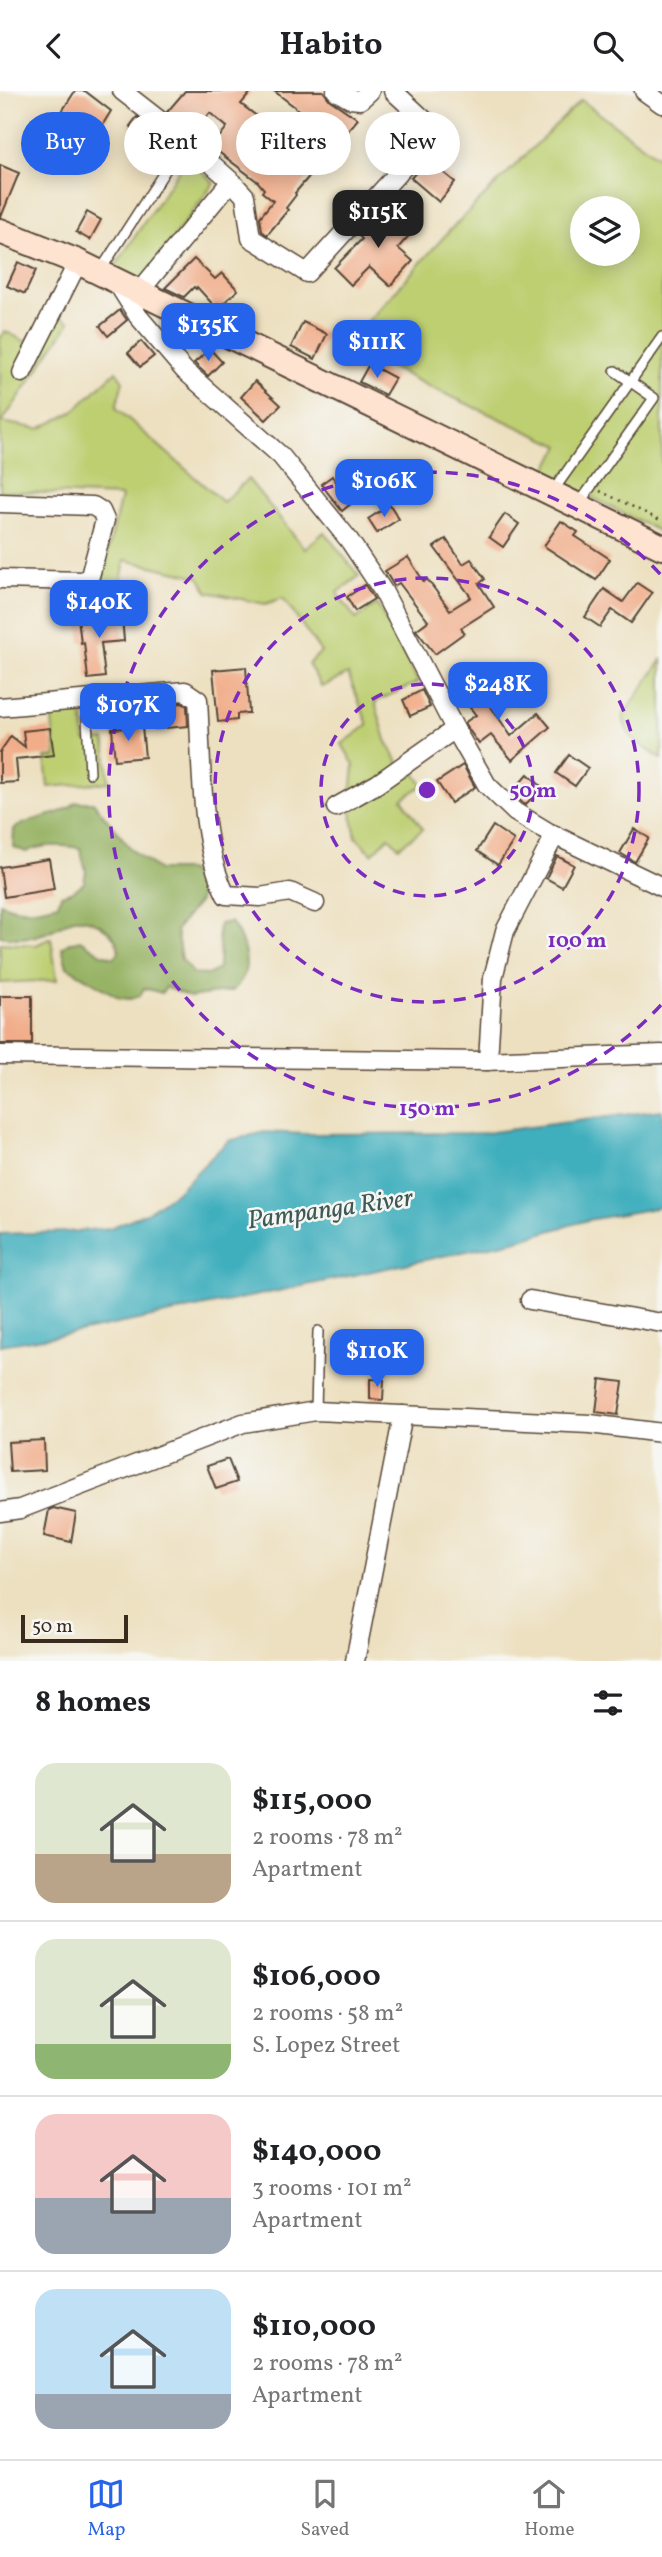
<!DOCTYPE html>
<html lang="en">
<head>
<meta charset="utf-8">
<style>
	body { margin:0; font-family:Vollkorn,serif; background:#f6f6f6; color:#202124; height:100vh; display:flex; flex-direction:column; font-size:26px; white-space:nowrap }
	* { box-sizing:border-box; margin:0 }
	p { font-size:23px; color:#757577 }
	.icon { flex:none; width:38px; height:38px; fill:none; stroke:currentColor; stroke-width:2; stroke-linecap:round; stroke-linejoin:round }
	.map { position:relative; height:1570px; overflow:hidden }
	.panel { display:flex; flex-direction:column; background:#fff; flex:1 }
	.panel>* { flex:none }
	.banner { position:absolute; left:21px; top:21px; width:621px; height:63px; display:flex; gap:14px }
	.fabs { position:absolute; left:570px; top:105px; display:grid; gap:14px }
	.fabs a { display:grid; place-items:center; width:70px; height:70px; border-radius:50%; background:#fff; box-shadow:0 4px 18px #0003; font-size:35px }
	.scale { position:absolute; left:21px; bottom:18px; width:107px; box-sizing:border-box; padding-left:7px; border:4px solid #3b2a1e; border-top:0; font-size:19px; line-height:24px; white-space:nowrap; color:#3b2a1e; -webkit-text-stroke:5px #f6f6f2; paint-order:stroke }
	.price { position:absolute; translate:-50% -60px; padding:0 16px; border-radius:14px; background:#2563eb; color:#fff; font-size:23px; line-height:46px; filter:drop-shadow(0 2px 4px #0008) }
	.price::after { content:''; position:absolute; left:50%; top:42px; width:21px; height:16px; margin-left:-10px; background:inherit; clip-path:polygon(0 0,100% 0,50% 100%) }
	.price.active { background:#222; color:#fff }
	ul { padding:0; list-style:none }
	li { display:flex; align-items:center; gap:21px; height:175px; padding:0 35px }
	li+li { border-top:2px solid #e0e0e0 }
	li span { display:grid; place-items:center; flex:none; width:196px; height:140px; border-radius:21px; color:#555 }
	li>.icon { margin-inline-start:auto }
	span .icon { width:84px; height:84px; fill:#fffc; stroke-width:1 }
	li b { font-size:30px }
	h2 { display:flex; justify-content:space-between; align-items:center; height:84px; padding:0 35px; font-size:30px }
	.chip { padding:0 24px; border-radius:32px; background:#fff; box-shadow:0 4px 18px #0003; font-size:24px; line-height:63px }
	.chip.active { background:#2563eb; color:#fff }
	header { display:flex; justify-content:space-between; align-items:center; height:91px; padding:0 35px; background:#fff; font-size:32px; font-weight:700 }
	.dock { display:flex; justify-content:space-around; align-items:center; height:98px; border-top:2px solid #e0e0e0; background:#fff; font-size:19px; color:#757577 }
	.dock a { display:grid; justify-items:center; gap:4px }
	.dock .active { color:#2563eb }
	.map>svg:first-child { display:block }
	.green { fill:#becf72; stroke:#7c7c48; stroke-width:2; fill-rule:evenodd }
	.forest { fill:#96b264; stroke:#686e41; stroke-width:2 }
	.water { fill:#41afbd; stroke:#3e6c6e; stroke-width:2 }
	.building { fill:#f1ad8a }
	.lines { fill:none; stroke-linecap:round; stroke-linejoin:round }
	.lane-casing { stroke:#564536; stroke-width:12 }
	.street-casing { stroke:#564536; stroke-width:21 }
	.secondary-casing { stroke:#564536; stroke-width:28 }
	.path { stroke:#564536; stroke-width:2.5; stroke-dasharray:2 5; stroke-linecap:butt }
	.lane { stroke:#fff; stroke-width:9 }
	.street { stroke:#fff; stroke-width:18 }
	.secondary { stroke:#fee3d1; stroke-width:24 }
	.ring { fill:none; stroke:#7b2cbf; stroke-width:3.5; stroke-dasharray:12 9 }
	.labels { text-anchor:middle; stroke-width:5; stroke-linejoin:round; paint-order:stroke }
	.water-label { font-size:26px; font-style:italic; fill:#3d5956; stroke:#f6f6f2 }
	.centre { fill:#7b2cbf; stroke:#f6f6f2; stroke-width:3.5 }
	.ring-label { font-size:21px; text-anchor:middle; font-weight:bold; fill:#7b2cbf; stroke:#f6f6f2; stroke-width:5; stroke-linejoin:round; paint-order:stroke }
</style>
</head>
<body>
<header><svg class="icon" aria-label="back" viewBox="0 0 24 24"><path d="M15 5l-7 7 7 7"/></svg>Habito<svg class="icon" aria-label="search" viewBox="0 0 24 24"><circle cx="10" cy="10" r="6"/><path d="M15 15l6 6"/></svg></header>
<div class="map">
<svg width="662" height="1570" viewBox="0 0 662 1570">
	<rect width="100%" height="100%" fill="#f6f6f2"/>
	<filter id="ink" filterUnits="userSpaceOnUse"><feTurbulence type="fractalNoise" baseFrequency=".0143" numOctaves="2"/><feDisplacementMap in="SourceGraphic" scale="14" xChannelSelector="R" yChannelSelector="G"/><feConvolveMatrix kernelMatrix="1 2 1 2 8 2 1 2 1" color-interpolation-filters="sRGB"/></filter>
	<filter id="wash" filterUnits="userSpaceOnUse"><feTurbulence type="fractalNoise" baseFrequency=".00686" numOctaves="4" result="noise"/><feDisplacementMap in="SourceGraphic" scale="28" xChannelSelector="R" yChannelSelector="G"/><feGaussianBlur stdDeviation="1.57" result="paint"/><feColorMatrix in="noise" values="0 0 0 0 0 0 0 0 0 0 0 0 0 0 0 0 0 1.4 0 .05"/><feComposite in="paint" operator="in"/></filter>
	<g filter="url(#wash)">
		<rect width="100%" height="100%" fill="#ede0c0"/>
		<g class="green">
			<path d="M581,9L662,69V442L544,382L560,355L430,296L347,254L450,139ZM583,117H628V163H583Z"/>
			<path d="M187,67L214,92L139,193L112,180Z"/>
			<path d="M49,219L70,231L2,331L39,338L73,321L116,280L123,290L116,317L223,411L248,388L305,458L324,441L359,485L337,502L356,528L377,513L418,591L375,611L386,649L400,675L408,672L423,694L402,708L423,738L399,756L389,746L372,763L356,746L350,716L354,674L342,653L368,634L348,583L322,596L308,573L321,561L283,507L265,513L208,501L199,486L125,469L116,516L88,517L86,504L99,500L121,405L0,400V248L5,240L26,251Z"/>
			<path d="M662,569V668C643,655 626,649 623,625Z"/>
			<path d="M82,618L85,650L105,649L109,691L48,696L45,667L56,666L51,621Z"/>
			<path d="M51,847L57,889L0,892V852L36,854Z"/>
		</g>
		<path class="forest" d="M76,711H93L132,759L159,779H188L201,791L199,810L176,839L181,868L194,883L208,884L218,878C223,861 216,850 219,833L231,831C241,845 251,869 243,886C241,891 236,896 232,900L190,906L166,896L162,902L144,897L140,905L130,908L120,907L67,876L62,857L69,852L80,849L102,863L114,867L119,861C118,842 94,826 74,828C68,829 60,836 54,838C37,847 19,849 0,845V812C21,822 36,819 58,813L61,804L73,800L84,792L86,780L80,757C60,754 44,753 26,761L13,756L14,738C33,724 60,727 76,711Z"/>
		<path class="water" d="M662,1019V1116L588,1129L514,1150L288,1198L69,1243L0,1254V1143L67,1141L110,1137L146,1122L179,1099L228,1050L265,1041L306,1043L484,1042Z"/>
		<g id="blocks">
			<g class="building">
				<path d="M75,0H85L111,20L95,46L61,22Z"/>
				<path d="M185,0H252L241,13L289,50L308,26L274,0H323L330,9L358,28L295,102L296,104L286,117L288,119L267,144L262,140L260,126L273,110L262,101L264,98L258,91L212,56L227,36L210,22L198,37L195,34L191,39L167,21Z"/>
				<path d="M137,26L173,54L167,63L130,35Z"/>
				<path d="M427,68L455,91L439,111L411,87Z"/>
				<path d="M0,74L19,82L1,126L0,125Z"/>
				<path d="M385,114L413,140L398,157L413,170L390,195L369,176L351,194L334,177L362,148L359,145Z"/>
				<path d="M87,121L101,129L90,149L76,141Z"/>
				<path d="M194,168L215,188L222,182L238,199L217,218L197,196L196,198L194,196L184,206L165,197Z"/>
				<path d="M18,171L36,179L25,203L7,195Z"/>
				<path d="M120,219L127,229L108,245L100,235Z"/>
				<path d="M303,231L327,243L315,268L291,256Z"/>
				<path d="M141,250L154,265L140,276L128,262Z"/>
				<path d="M210,258L222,271L208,285L194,272Z"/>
				<path d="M369,273L395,287L385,304L359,291Z"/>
				<path d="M255,290L281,314L266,329L241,306Z"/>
				<path d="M332,385L353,411L342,420L321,393Z"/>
				<path d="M390,414L399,428L377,442L368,428Z"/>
				<path d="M505,423L519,433L503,456L489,446Z"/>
				<path d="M561,430L578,441L575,445L610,468L596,489L544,455Z"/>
				<path d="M446,448L463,473L471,468L485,488L479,493L494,516L461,537L464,542L435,563L416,539L428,530L399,492L394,495L385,480L408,466L424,491L427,488L450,519L471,506L434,456Z"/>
				<path d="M637,492L652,502L631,532L612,519L600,536L585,526L604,498L623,511Z"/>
				<path d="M365,494L374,508L355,520L347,506Z"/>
				<path d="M100,523V526L122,525L124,550L101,552L105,586L88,588L84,551L81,552L78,526Z"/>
				<path d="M246,576L249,622L237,623V629L218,631L213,579Z"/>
				<path d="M478,584L490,598L483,604L511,645L538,622L550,636L512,669L491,644L479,653L464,632L476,624L457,601Z"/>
				<path d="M422,599L430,616L410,625L403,609Z"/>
				<path d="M182,612L187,615L188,635L155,638L154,614Z"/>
				<path d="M142,636L145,666L115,669L112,638Z"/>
				<path d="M50,637L54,664L16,668L18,691L0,692V661L11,645L25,656L23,640Z"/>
				<path d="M569,664L588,677L575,695L556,682Z"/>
				<path d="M463,674L475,696L451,712L437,691Z"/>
				<path d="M528,683L542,696L525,714L511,702Z"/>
				<path d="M493,735L514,749L498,774L477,760Z"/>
				<path d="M634,738L649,747L635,771L620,762Z"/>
				<path d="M557,765L574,774L562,796L546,787Z"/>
				<path d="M49,768L54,798L4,806L0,776Z"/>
				<rect x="0" y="905" width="32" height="48"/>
				<path d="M370,1288L384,1289L383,1309L370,1308Z"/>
				<path d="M600,1288L623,1291L618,1324L596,1321Z"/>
				<path d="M44,1349L45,1379L10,1381L8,1351Z"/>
				<path d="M228,1368L237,1391L216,1398L207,1375Z"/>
				<path d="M53,1417L76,1422L71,1451L44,1445L49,1419Z"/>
			</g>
		</g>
	</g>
	<g filter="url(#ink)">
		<use href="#blocks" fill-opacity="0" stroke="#564536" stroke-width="2"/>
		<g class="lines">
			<defs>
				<g id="lane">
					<path d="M100,180L185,49"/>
					<path d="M553,400L662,246"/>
					<path d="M578,414L654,307L615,280"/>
					<path d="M86,609L90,682"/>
					<path d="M316,1320L318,1240"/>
				</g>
				<g id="street">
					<path d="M122,0L185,49L231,90L245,105L251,147L307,182L431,46L433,37L393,0"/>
					<path d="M336,0L350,8L360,9L370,0"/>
					<path d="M644,0L662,13"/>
					<path d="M116,190L138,225L184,279L281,365L349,449L383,500L455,638L487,694L515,721L548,741L662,796"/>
					<path d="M139,201L231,90"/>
					<path d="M22,282L78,171"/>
					<path d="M0,412L93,415L101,420L105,429L90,485L84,490L0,488"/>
					<path d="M0,616L185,600L198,609C202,670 199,750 226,804L260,806L290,801L315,812"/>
					<path d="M336,716L377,693L455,638"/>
					<path d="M0,964L484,970L662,963"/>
					<path d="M488,970L493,887L505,840L555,744"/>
					<path d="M530,1209L662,1232"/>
					<path d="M0,1421L20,1418L243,1332L316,1320L590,1333L662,1342"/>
					<path d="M355,1570L403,1324"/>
				</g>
				<path id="secondary" d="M0,140L78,171L662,456"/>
			</defs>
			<use href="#lane" class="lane-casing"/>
			<use href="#street" class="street-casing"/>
			<use href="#secondary" class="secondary-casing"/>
			<path class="path" d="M600,400L662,430"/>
			<use href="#lane" class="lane"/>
			<use href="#street" class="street"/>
			<use href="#secondary" class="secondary"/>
		</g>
	</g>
	<g class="ring">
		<circle cx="427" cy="699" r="106"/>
		<circle cx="427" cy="699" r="212"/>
		<path d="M661 914A318 318 0 1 1 661 484"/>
	</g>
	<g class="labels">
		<g class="water-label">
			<text transform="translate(330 1117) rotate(-8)" y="9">Pampanga River</text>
		</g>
	</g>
	<circle cx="427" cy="699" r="10" class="centre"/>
	<g class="ring-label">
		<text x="533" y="706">50 m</text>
		<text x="577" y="856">100 m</text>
		<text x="427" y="1024">150 m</text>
	</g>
</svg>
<div class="fabs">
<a><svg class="icon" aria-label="layers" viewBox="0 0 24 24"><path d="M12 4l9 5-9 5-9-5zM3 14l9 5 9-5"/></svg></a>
</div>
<div class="scale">50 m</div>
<b class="price active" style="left:378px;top:159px">$115K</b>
<b class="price" style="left:208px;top:272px">$135K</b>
<b class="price" style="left:377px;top:289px">$111K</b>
<b class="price" style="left:384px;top:428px">$106K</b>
<b class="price" style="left:99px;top:549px">$140K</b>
<b class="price" style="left:498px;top:631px">$248K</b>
<b class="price" style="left:128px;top:652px">$107K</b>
<b class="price" style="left:377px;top:1298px">$110K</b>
<div class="banner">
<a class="chip active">Buy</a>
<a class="chip">Rent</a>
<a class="chip">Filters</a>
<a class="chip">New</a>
</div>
</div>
<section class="panel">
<h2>8 homes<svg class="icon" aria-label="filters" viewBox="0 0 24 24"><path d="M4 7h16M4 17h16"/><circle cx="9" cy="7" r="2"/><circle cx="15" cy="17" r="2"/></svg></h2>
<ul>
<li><span style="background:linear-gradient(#dfe7d0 65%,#b9a48a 0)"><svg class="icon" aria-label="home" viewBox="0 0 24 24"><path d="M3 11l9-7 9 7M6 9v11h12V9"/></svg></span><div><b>$115,000</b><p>2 rooms · 78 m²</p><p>Apartment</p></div></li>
<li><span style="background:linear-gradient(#dfe7d0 75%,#8fb573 0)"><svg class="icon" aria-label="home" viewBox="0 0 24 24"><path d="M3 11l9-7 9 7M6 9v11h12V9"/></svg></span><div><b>$106,000</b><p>2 rooms · 58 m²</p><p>S. Lopez Street</p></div></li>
<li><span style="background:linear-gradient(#f6c9c9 60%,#9aa5b1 0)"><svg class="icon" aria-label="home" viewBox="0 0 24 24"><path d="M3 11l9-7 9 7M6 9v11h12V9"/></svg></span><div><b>$140,000</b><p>3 rooms · 101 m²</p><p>Apartment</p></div></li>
<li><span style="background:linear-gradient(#bfe0f5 75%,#9aa5b1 0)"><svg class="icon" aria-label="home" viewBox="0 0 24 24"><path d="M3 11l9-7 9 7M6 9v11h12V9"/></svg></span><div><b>$110,000</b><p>2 rooms · 78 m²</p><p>Apartment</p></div></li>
</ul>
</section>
<nav class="dock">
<a class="active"><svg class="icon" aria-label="map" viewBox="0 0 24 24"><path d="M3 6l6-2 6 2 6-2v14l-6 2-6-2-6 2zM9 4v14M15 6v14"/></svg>Map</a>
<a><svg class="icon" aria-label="saved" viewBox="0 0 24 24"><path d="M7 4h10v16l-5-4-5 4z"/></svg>Saved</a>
<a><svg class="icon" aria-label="home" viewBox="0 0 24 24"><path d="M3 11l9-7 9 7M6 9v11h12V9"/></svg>Home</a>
</nav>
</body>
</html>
